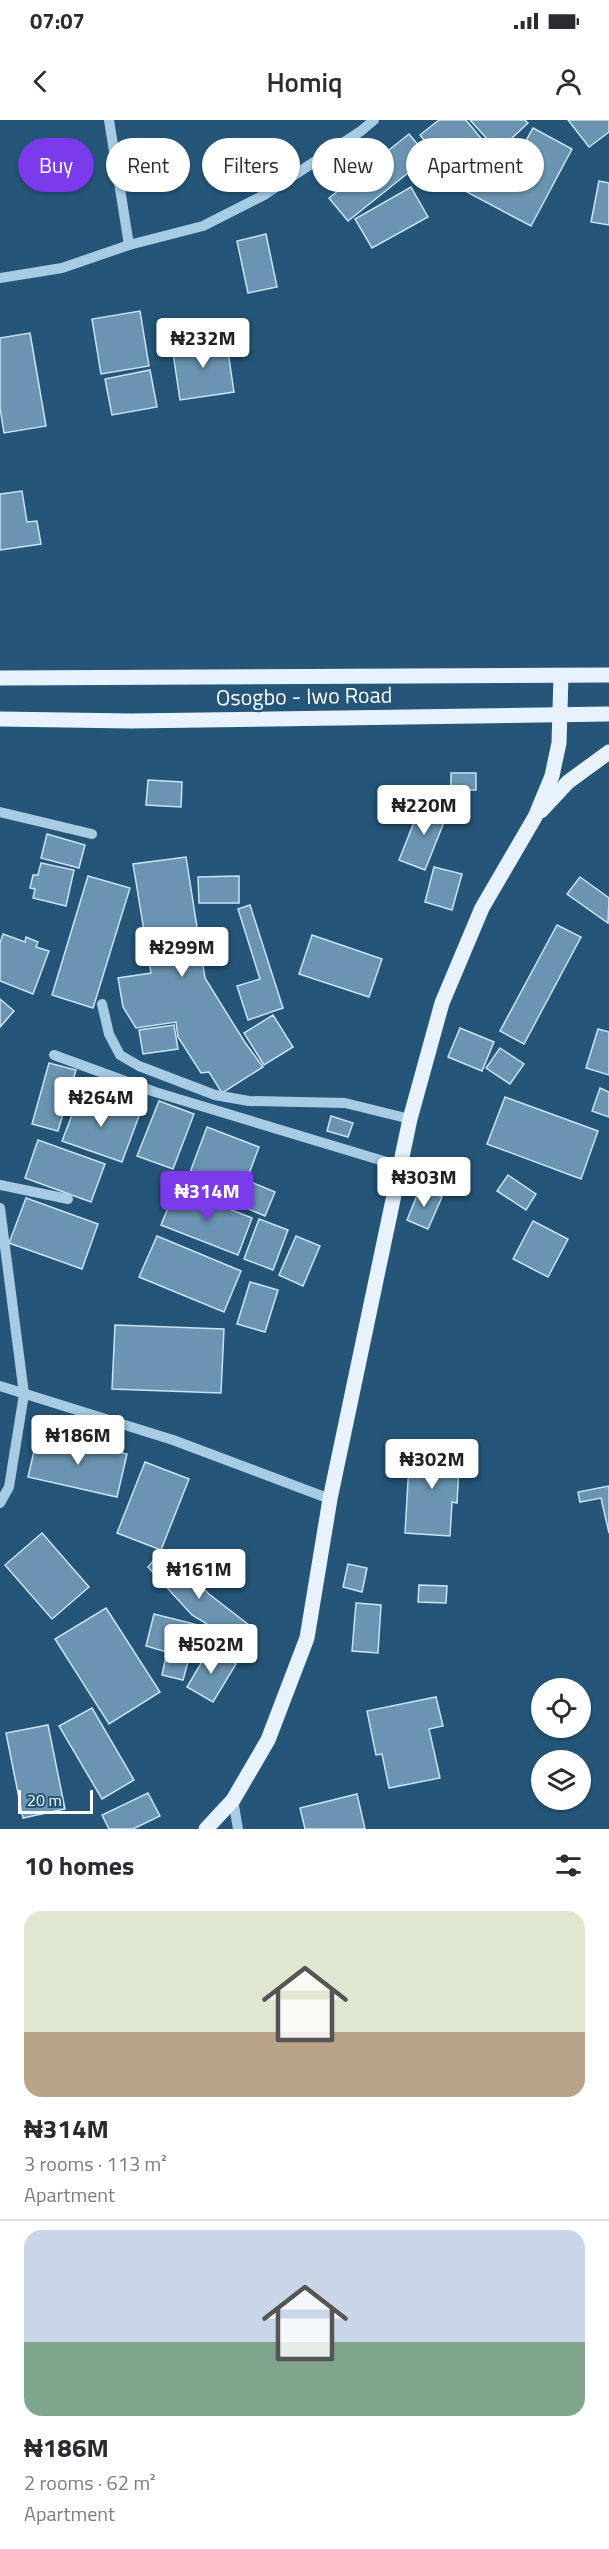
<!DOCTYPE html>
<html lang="en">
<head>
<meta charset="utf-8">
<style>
	body { margin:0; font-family:"Titillium Web",sans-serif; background:#f7f7f7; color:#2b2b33; height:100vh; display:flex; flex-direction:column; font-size:22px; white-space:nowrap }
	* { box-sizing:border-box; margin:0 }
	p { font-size:20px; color:#7c7c81 }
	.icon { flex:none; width:33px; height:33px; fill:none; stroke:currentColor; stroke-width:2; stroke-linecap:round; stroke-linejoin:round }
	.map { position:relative; height:1709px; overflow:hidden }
	.sheet { display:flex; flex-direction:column; background:#fff; flex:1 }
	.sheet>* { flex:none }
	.banner { position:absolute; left:18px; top:18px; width:573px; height:54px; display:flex; gap:12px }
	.buttons { position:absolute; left:531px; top:1558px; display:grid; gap:12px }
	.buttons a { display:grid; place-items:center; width:60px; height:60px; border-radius:50%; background:#fff; box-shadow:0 2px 4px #0004; font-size:30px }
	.scale { position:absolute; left:18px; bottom:15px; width:75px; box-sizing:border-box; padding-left:6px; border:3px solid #fff; border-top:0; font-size:16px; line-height:21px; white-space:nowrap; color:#fff; -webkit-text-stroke:4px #255679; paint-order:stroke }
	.price { position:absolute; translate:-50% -51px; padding:0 14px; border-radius:6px; background:#fff; color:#222; font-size:20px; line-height:39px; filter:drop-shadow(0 2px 3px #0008) }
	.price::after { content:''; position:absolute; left:50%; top:36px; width:18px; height:14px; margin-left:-9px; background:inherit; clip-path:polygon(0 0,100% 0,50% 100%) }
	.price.on { background:#7c3aed; color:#fff }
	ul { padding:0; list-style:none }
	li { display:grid; align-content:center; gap:12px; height:318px; padding:0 24px }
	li+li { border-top:2px solid #e1e1e2 }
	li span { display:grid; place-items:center; height:186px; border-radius:18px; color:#555 }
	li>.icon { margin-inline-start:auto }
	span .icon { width:108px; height:108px; fill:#fffc; stroke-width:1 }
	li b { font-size:26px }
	h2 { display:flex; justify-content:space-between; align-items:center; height:72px; padding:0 24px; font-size:26px }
	.chip { padding:0 21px; border-radius:27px; background:#fff; box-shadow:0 2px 4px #0004; font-size:21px; line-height:54px }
	.chip.on { background:#7c3aed; color:#fff }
	.status { display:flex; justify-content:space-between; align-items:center; height:42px; padding:0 30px; background:#fff; direction:ltr }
	.status svg { height:16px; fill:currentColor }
	header { display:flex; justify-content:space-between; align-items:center; height:78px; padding:0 24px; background:#fff; font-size:27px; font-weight:600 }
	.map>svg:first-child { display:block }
	.building { fill:#6a94b1; stroke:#cae3f3; stroke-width:1.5 }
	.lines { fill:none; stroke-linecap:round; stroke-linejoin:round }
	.minor { stroke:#a8cbe4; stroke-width:10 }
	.major { stroke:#e7f2fc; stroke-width:15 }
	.labels { text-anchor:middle; stroke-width:4.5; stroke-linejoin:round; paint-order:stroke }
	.street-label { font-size:22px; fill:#fff; stroke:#255679 }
</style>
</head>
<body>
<div class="status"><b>07:07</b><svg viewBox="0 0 49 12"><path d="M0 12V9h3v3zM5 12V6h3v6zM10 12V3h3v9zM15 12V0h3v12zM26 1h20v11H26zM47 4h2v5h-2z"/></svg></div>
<header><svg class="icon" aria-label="back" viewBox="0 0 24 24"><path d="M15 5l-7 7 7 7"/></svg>Homiq<svg class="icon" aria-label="person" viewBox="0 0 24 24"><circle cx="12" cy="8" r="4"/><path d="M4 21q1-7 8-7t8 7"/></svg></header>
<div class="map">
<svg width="609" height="1709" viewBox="0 0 609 1709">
	<rect width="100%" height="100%" fill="#255679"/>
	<g class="building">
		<path d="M439,0H466L488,27L453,55L420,15Z"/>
		<path d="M470,0H525L528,3L498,31Z"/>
		<path d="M568,0H609V12L589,27Z"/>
		<path d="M533,8L572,29L531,106L465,71L478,47L522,70L540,37L522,28Z"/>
		<path d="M409,14L428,37L348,101L329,78Z"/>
		<path d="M599,61L609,63V105L591,102Z"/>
		<path d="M411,67L428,97L372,128L355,99Z"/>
		<path d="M266,114L277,167L248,173L237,121Z"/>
		<path d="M140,191L149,246L101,254L92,199Z"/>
		<path d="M30,213L46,306L4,313L0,288V218Z"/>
		<path d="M226,218L234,272L180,280L172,226Z"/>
		<path d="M150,250L157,287L112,295L105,259Z"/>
		<path d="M22,371L27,402L37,401L41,424L0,430V374Z"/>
		<rect x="451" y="653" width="25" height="17"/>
		<path d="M148,660L182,662L181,687L146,685Z"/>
		<path d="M422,682L448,692L425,750L399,740Z"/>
		<path d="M47,714L85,725L79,748L41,738Z"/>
		<path d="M186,737L205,858L244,921L263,947L222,973L209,952L201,953L178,917L176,902L136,908L123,887L118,858L151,853L133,744Z"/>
		<path d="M41,743L74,750L66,786L33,778L35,769L30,768L33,755H38Z"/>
		<path d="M434,747L462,754L452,790L425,782Z"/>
		<path d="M88,756L130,768L93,888L52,875Z"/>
		<path d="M239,756V783H199L198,757Z"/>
		<path d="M580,757L609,778L608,803L567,774Z"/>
		<path d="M250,785L283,888L248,900L237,866L260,859L238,789Z"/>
		<path d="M557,805L581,817L524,924L500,911Z"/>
		<path d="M3,814L25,822L26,817L38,822L36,827L49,831L33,874L0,861V823Z"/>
		<path d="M312,815L382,839L369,877L299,854Z"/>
		<path d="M0,879L14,891L0,907Z"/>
		<path d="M273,895L293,927L264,945L244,913Z"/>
		<path d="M174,905L178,929L143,934L139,910Z"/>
		<path d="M460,908L494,922L482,951L448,937Z"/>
		<path d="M598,909L609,912V955L586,948Z"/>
		<path d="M500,928L524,944L510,964L486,948Z"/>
		<path d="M49,943L76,950L58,1011L32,1004Z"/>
		<path d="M600,968L609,972V997L592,991Z"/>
		<path d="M80,974L139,996L122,1042L62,1021Z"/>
		<path d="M505,977L598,1011L581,1059L487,1024Z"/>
		<path d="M159,981L194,994L173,1049L137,1036Z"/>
		<path d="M331,996L353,1003L348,1017L327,1011Z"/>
		<path d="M207,1007L259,1027L241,1075L189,1055Z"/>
		<path d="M38,1020L105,1044L91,1082L25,1058Z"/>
		<path d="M508,1055L536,1074L526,1090L497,1071Z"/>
		<path d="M251,1062L275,1072L265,1096L241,1086Z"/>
		<path d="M176,1068L252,1098L238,1135L161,1105Z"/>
		<path d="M420,1068L442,1077L428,1109L407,1100Z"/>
		<path d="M26,1078L98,1104L82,1149L9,1123Z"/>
		<path d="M259,1099L288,1110L273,1150L244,1139Z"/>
		<path d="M533,1101L568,1119L548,1157L513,1139Z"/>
		<path d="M157,1116L241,1151L224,1192L139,1157Z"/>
		<path d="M296,1116L320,1126L303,1166L279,1155Z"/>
		<path d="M250,1162L278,1170L265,1212L237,1204Z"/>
		<path d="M115,1205L224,1209L221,1273L112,1269Z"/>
		<path d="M38,1314L127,1334L117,1377L28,1357Z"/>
		<path d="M410,1327L460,1330L457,1383L452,1382L450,1416L405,1413Z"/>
		<path d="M145,1342L189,1359L161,1430L117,1413Z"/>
		<path d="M609,1366V1413L601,1378L580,1382L578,1372Z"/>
		<path d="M42,1413L89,1467L52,1499L5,1445Z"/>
		<path d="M162,1430L209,1474L254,1509L243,1526L192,1495L148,1447Z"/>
		<path d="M348,1444L367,1448L362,1472L343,1467Z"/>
		<path d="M419,1465L447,1466L446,1483L418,1482Z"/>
		<path d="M356,1483L381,1485L378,1533L352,1531Z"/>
		<path d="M106,1488L160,1572L109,1604L55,1519Z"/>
		<path d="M154,1494L198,1505L183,1560L162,1555L167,1532L146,1526Z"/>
		<path d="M210,1528L236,1544L213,1582L187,1567Z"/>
		<path d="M436,1577L443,1606L429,1609L440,1658L389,1668L382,1634L376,1635L367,1591Z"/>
		<path d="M92,1588L134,1660L102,1679L59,1606Z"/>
		<path d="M48,1605L65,1689L23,1698L6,1613Z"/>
		<path d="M148,1673L160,1696L133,1709H109L102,1695Z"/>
		<path d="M357,1674L365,1709H305L300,1688Z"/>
	</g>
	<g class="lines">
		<g class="minor">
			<path d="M109,0L129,125"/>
			<path d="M0,158L62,148L129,125L203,106L264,75L361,11L374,0"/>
			<path d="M0,692L92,714"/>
			<path d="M102,884L109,914L120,935L139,946L215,975L249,981L345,983L410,999"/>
			<path d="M54,935L155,972L400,1046"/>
			<path d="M0,1065L68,1079"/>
			<path d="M0,1088L24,1274L9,1367L0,1383"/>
			<path d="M0,1266L173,1320L330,1379"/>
			<path d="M233,1680L238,1709"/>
		</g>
		<g class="major">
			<path d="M0,558L609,555"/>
			<path d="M0,599L131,601L609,594"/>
			<path d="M541,691L568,662L609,632"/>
			<path d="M206,1709L233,1680L268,1620L307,1518L330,1379L410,999L442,883L482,788L535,697L552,656L559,623L561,556"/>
		</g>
	</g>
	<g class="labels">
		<g class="street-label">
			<text transform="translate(304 576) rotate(-1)" y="8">Osogbo - Iwo Road</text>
		</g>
	</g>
</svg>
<div class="buttons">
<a><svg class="icon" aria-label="locate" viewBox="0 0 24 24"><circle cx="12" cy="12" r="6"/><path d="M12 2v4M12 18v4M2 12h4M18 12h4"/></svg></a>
<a><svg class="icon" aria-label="layers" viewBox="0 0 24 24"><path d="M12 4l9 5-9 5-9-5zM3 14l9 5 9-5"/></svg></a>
</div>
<div class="scale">20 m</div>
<b class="price" style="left:203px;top:249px">₦232M</b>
<b class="price" style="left:424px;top:716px">₦220M</b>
<b class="price" style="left:182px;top:858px">₦299M</b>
<b class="price" style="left:101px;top:1008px">₦264M</b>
<b class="price" style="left:424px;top:1088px">₦303M</b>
<b class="price on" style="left:207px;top:1102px">₦314M</b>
<b class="price" style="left:78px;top:1346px">₦186M</b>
<b class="price" style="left:432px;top:1370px">₦302M</b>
<b class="price" style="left:199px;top:1480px">₦161M</b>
<b class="price" style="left:211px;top:1555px">₦502M</b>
<div class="banner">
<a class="chip on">Buy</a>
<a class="chip">Rent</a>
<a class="chip">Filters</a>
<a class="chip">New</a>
<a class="chip">Apartment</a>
</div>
</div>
<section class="sheet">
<h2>10 homes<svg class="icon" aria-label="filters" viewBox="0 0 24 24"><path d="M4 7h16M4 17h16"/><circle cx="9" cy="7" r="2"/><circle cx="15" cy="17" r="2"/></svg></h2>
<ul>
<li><span style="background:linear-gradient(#dfe7d0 65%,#b9a48a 0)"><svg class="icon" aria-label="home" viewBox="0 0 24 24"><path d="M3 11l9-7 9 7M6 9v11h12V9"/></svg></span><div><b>₦314M</b><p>3 rooms · 113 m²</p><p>Apartment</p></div></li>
<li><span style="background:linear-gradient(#c9d6e8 60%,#7fa58c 0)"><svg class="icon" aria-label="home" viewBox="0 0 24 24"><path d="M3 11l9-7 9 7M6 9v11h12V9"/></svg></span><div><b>₦186M</b><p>2 rooms · 62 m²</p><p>Apartment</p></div></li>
</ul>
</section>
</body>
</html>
